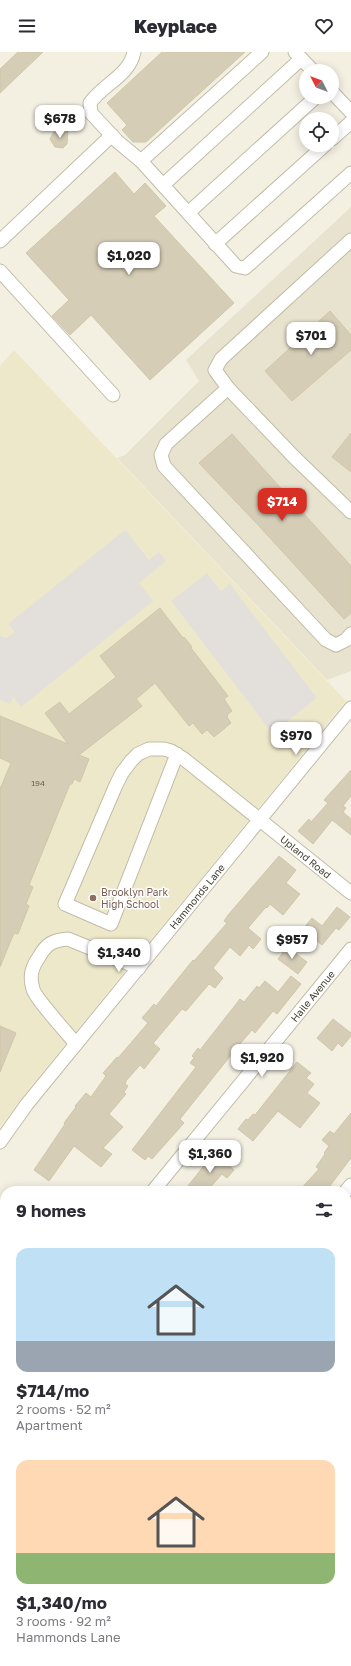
<!DOCTYPE html>
<html lang="en">
<head>
<meta charset="utf-8">
<style>
	body { margin:0; font-family:"Golos Text",sans-serif; background:#f7f7f7; color:#2b2b33; height:100vh; display:flex; flex-direction:column; font-size:15px; white-space:nowrap }
	* { box-sizing:border-box; margin:0 }
	p { font-size:13px; color:#7c7c81 }
	.icon { flex:none; width:22px; height:22px; fill:none; stroke:currentColor; stroke-width:2; stroke-linecap:round; stroke-linejoin:round }
	.map { position:relative; flex:1; overflow:hidden }
	.side { position:absolute; left:0px; top:1134px; width:351px; height:480px; display:flex; flex-direction:column; background:#fff; border-radius:16px 16px 0 0; box-shadow:0 2px 10px #0003 }
	.side>* { flex:none }
	.needle { width:26px; rotate:312deg }
	.tools { position:absolute; left:299px; top:12px; display:grid; gap:8px }
	.tools a { display:grid; place-items:center; width:40px; height:40px; border-radius:50%; background:#fff; box-shadow:0 2px 10px #0003; font-size:20px }
	.price { position:absolute; translate:-50% -34px; padding:0 9px; border-radius:8px; background:#fff; color:#222; font-size:13px; line-height:26px; filter:drop-shadow(0 1px 2px #0008) }
	.price::after { content:''; position:absolute; left:50%; top:24px; width:12px; height:9px; margin-left:-6px; background:inherit; clip-path:polygon(0 0,100% 0,50% 100%) }
	.price.current { background:#d93025; color:#fff }
	ul { padding:0; list-style:none }
	li { display:grid; align-content:center; gap:8px; height:212px; padding:0 16px }
	li span { display:grid; place-items:center; height:124px; border-radius:12px; color:#555 }
	li>.icon { margin-inline-start:auto }
	span .icon { width:72px; height:72px; fill:#fffc; stroke-width:1 }
	li b { font-size:17px }
	h2 { display:flex; justify-content:space-between; align-items:center; height:48px; padding:0 16px; font-size:17px }
	header { display:flex; justify-content:space-between; align-items:center; height:52px; padding:0 16px; background:#fff; font-size:18px; font-weight:800 }
	.map>svg:first-child { display:block }
	.residential { fill:#e8e3cf }
	.education { fill:#eee8ca }
	.green { fill:#c4eda5 }
	.parking { fill:#e3e0db }
	.building { fill:#d5cdb6; stroke:#d1c6a8 }
	.lines { fill:none; stroke-linecap:round; stroke-linejoin:round }
	.minor-casing { stroke:#c2bca6; stroke-width:15 }
	.minor { stroke:#fff; stroke-width:13 }
	.education-dot { fill:#8d6e63; stroke:#fff; stroke-width:1.5 }
	.labels { text-anchor:middle; stroke-width:3; stroke-linejoin:round; paint-order:stroke }
	.number-label { font-size:8px; fill:#696353 }
	.street-label { font-size:10px; fill:#454032; stroke:#fff }
	.education-label { font-size:10px; fill:#785e54; stroke:#fff; text-anchor:start }
</style>
</head>
<body>
<header><svg class="icon" aria-label="menu" viewBox="0 0 24 24"><path d="M4 6h16M4 12h16M4 18h16"/></svg>Keyplace<svg class="icon" aria-label="heart" viewBox="0 0 24 24"><path d="M12 20l-8-8c-3-5 5-10 8-4 3-6 11-1 8 4z"/></svg></header>
<div class="map">
<svg width="351" height="1614" viewBox="0 0 351 1614">
	<rect width="100%" height="100%" fill="#f3f0e2"/>
	<path class="residential" d="M351,155V619L327,628L117,406L125,403L199,329L186,308Z"/>
	<path class="education" d="M14,298L346,649L25,1042L0,1075V314Z"/>
	<path class="green" d="M0,1483L5,1486V1609H118L114,1614H0Z"/>
	<g class="parking">
		<path d="M125,478L149,508L159,500L166,509L139,531L153,549L21,655L13,645L10,652L0,648V584L6,586L15,580L8,572Z"/>
		<path d="M207,521L221,539L230,532L317,646L272,681L171,549Z"/>
	</g>
	<g class="building">
		<path d="M18,0H43L0,41V17Z"/>
		<path d="M162,0H245L146,90H133L122,78L127,73L107,51Z"/>
		<path d="M68,78L67,92L63,96L55,95L50,87L53,81L58,78Z"/>
		<path d="M115,120L134,142L145,131L166,154L154,164L234,251L150,328L91,263L70,283L52,264L69,248L26,201Z"/>
		<path d="M330,259L351,283V298L292,349L265,319Z"/>
		<path d="M351,381V420L332,405Z"/>
		<path d="M232,382L351,514V561L344,567L260,475L199,411Z"/>
		<path d="M160,556L183,586L184,585L192,595L191,596L228,644L224,647L232,659L227,663L228,664L227,665L231,671L214,685L207,678L202,682L193,671L189,674L155,631L136,647L142,654L79,703L89,707L80,730L74,727L72,732H70L29,833L33,835L26,852L29,854L18,882L14,881L0,915V737L11,711L0,706V664L68,692L45,661L60,650L69,662L116,625L100,604Z"/>
		<path d="M351,718V744L343,754L346,756L343,760L351,767V783L332,768L313,792L298,779L309,767L311,770L328,751L324,748Z"/>
		<path d="M279,804L296,818L286,831L300,842L283,863L270,852L267,856L266,855L248,876L261,887L253,897L249,893L240,904L230,895L213,916L223,926L215,936L209,932L186,959L182,957L155,989L153,991L160,997L144,1017L140,1013L126,1029L125,1032L128,1034L124,1040L126,1042L109,1062L123,1075L103,1096L112,1102L101,1115L74,1094L49,1129L34,1118L65,1072L64,1071L76,1055L75,1054L86,1041L91,1045L106,1024L103,1021L117,1005L118,1006L148,971L142,966L154,952L156,954L193,908L194,909L227,871L224,869L228,863Z"/>
		<path d="M337,855L350,865L339,878L336,876L322,893L303,877L312,866L322,874Z"/>
		<path d="M287,895L307,910L298,922L278,907Z"/>
		<path d="M291,924L301,932L277,962L273,959L255,981L252,978L239,993L180,1067L184,1071L152,1107L148,1104L145,1108L132,1098L196,1015L190,1011L194,1006L192,1004L198,996L200,998L240,947L244,950L257,934L259,936L265,929L278,940Z"/>
		<path d="M333,967L351,981V984L342,995L338,991L332,999L317,986Z"/>
		<path d="M0,974L16,981L0,1020Z"/>
		<path d="M297,1010L311,1021L306,1026L314,1032L307,1041L320,1051L300,1076L278,1059L253,1089L238,1077L246,1067L248,1068L253,1062L255,1063Z"/>
		<path d="M351,1061V1106L326,1139H299L319,1117L316,1115L325,1102L324,1101L329,1094L322,1088L330,1079L334,1082Z"/>
		<path d="M214,1101L234,1118L227,1126L222,1122L207,1139H184Z"/>
	</g>
	<g class="lines">
		<defs>
			<g id="minor">
				<path d="M134,0C130,23 102,33 90,51L91,61L117,89L141,109L236,214L245,216L351,121"/>
				<path d="M295,0L313,19"/>
				<path d="M332,40L351,60"/>
				<path d="M332,87L351,70"/>
				<path d="M141,109L262,0"/>
				<path d="M163,133L301,7"/>
				<path d="M188,161L316,45"/>
				<path d="M351,188L221,307L215,318L228,336L294,405L351,460"/>
				<path d="M0,189L112,83"/>
				<path d="M215,192L325,93"/>
				<path d="M0,219L113,343"/>
				<path d="M228,336L166,392L161,403L164,414L326,588L336,593L346,588L351,582"/>
				<path id="s1" d="M177,702L111,872L65,852L116,733L122,721L131,709L138,702L149,697H164L171,699L184,707L351,841"/>
				<path d="M76,992C68,982 35,946 33,937C29,924 32,915 39,905C46,892 53,888 68,887L139,916"/>
				<path id="s2" d="M0,1090L27,1052L351,656"/>
				<path id="s3" d="M153,1139L351,897"/>
				<path d="M346,1139L351,1133"/>
				<path d="M0,1326L5,1320"/>
				<path d="M0,1339L5,1341"/>
				<path d="M346,1371L351,1365"/>
				<path d="M346,1582L351,1587"/>
				<path d="M346,1608L351,1602"/>
			</g>
		</defs>
		<use href="#minor" class="minor-casing"/>
		<use href="#minor" class="minor"/>
	</g>
	<circle class="education-dot" cx="93" cy="846" r="4"/>
	<g class="labels">
		<g class="number-label">
			<text x="38" y="734">194</text>
		</g>
		<g class="street-label">
			<text dy="4" stroke="none"><textPath href="#s1" startOffset="606">Upland Road</textPath></text>
			<text dy="4" stroke="none"><textPath href="#s2" startOffset="315">Hammonds Lane</textPath></text>
			<text dy="4" stroke="none"><textPath href="#s3" startOffset="252">Haile Avenue</textPath></text>
		</g>
		<g class="education-label">
			<text x="101" y="844">Brooklyn Park<tspan x="101" dy="12">High School</tspan></text>
		</g>
	</g>
</svg>
<div class="tools">
<a><svg class="needle" viewBox="-14 -14 28 28"><path d="M0-13l5 13h-10z" fill="#e53935"/><path d="M0 13l5-13h-10z" fill="#7c7c81"/></svg></a>
<a><svg class="icon" aria-label="locate" viewBox="0 0 24 24"><circle cx="12" cy="12" r="6"/><path d="M12 2v4M12 18v4M2 12h4M18 12h4"/></svg></a>
</div>
<b class="price" style="left:60px;top:87px">$678</b>
<b class="price" style="left:129px;top:224px">$1,020</b>
<b class="price" style="left:311px;top:304px">$701</b>
<b class="price current" style="left:282px;top:470px">$714</b>
<b class="price" style="left:296px;top:704px">$970</b>
<b class="price" style="left:292px;top:908px">$957</b>
<b class="price" style="left:119px;top:921px">$1,340</b>
<b class="price" style="left:262px;top:1026px">$1,920</b>
<b class="price" style="left:210px;top:1122px">$1,360</b>
<section class="side">
<h2>9 homes<svg class="icon" aria-label="filters" viewBox="0 0 24 24"><path d="M4 7h16M4 17h16"/><circle cx="9" cy="7" r="2"/><circle cx="15" cy="17" r="2"/></svg></h2>
<ul>
<li><span style="background:linear-gradient(#bfe0f5 75%,#9aa5b1 0)"><svg class="icon" aria-label="home" viewBox="0 0 24 24"><path d="M3 11l9-7 9 7M6 9v11h12V9"/></svg></span><div><b>$714/mo</b><p>2 rooms · 52 m²</p><p>Apartment</p></div></li>
<li><span style="background:linear-gradient(#ffd9b3 75%,#8fb573 0)"><svg class="icon" aria-label="home" viewBox="0 0 24 24"><path d="M3 11l9-7 9 7M6 9v11h12V9"/></svg></span><div><b>$1,340/mo</b><p>3 rooms · 92 m²</p><p>Hammonds Lane</p></div></li>
</ul>
</section>
</div>
</body>
</html>
